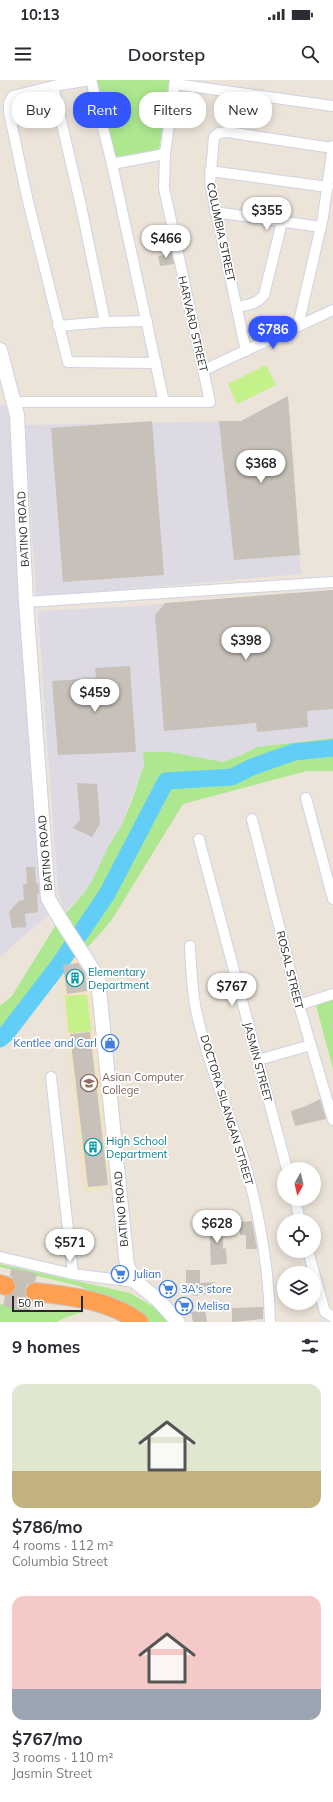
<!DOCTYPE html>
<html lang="en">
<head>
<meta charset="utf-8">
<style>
	body { margin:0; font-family:Mulish,sans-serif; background:#f2f2f3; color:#2b2b33; height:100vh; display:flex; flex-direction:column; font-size:15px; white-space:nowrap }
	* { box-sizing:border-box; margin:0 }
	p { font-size:13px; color:#7c7c81 }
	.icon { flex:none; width:22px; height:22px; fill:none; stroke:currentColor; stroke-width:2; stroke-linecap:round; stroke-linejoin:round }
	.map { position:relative; height:1242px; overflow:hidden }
	.side { display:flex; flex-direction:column; background:#fff; flex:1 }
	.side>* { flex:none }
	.hud { position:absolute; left:12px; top:12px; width:309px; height:36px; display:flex; gap:8px }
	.needle { width:26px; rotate:188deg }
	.tools { position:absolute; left:277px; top:1082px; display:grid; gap:8px }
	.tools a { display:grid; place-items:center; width:44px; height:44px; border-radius:50%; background:#fff; box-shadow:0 2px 10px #0003; font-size:20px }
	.scale { position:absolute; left:12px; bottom:10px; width:71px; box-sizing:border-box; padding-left:4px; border:2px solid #282828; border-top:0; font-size:11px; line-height:14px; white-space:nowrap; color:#282828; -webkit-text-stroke:3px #fff; paint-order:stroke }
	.price { position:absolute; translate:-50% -34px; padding:0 9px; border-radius:14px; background:#fff; color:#222; font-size:13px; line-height:26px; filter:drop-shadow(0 1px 2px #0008) }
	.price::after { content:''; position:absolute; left:50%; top:24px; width:12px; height:9px; margin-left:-6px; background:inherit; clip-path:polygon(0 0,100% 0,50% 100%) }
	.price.active { background:#3356ff; color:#fff }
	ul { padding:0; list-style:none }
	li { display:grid; align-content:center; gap:8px; height:212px; padding:0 12px }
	li span { display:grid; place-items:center; height:124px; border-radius:12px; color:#555 }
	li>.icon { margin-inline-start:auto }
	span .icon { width:72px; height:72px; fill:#fffc; stroke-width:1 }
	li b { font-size:17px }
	h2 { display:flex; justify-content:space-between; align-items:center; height:48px; padding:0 12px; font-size:17px }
	.pill { padding:0 14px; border-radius:16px; background:#fff; box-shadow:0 2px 10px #0003; font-size:14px; line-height:36px }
	.pill.active { background:#3356ff; color:#fff }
	.status { display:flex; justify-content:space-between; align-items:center; height:28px; padding:0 20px; background:#fff; direction:ltr }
	.status svg { height:11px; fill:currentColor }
	header { display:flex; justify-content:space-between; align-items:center; height:52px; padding:0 12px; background:#fff; font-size:18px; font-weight:600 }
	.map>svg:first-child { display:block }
	.industrial { fill:#dddae4 }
	.education { fill:#f0e3c6 }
	.green { fill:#ade890 }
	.pitch { fill:#c4f18a }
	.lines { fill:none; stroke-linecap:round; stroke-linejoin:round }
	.river { stroke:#62cef8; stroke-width:17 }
	.building { fill:#c7c1b9 }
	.highway-tunnel { stroke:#c5beb6; stroke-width:18; stroke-dasharray:18 9; stroke-linecap:butt }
	.street-casing { stroke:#ced2e3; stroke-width:12 }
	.secondary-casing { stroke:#ced2e3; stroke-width:16 }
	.highway-casing { stroke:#c7c7c7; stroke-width:20 }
	.street { stroke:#fff; stroke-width:10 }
	.secondary { stroke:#fff; stroke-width:14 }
	.highway { stroke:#ff9f51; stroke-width:18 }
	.labels { text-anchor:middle; stroke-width:3.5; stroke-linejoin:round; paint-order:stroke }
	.street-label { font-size:11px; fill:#282828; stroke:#fff }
	.culture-label { font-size:11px; fill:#0d838f; stroke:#fff; text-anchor:start }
	.shop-label { font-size:11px; fill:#366cbe; stroke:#fff; text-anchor:start }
	.education-label { font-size:11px; fill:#785e54; stroke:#fff; text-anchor:start }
</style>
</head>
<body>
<div class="status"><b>10:13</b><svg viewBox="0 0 49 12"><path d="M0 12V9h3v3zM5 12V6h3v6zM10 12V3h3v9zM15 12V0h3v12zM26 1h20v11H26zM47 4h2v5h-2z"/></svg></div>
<header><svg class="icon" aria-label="menu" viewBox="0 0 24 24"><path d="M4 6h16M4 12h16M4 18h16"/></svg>Doorstep<svg class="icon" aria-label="search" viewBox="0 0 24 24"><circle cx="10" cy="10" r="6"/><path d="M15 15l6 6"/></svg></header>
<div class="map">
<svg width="333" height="1242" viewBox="0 0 333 1242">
	<rect width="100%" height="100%" fill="#ece4d9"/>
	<g class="industrial">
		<path d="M288,316L301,494L36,517L25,345L241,341Z"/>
		<path d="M0,325L6,326L11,343L51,834L31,849L0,877Z"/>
		<path d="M333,510V658L257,667L239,676L223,682L170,672H143L144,685L121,746L109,765L92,801L84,813L65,832L59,818L55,771L38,531L138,526Z"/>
	</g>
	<path class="education" d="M82,874L95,899L116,1108L84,1112L59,885Z"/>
	<g class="green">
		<path d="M97,0H169L159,70L114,77Z"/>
		<path d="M333,658V691H307L183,724L111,841L82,874L59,885L6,954L0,959V926L12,916L57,843L84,813L92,801L109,765L121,746L131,723L144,685L143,672H170L223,682L239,676L257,667Z"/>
		<path d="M333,917V989L315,922Z"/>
		<path d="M0,1184L130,1213L157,1229L169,1242H149L115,1222L79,1206L0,1187Z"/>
		<path d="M0,1224L30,1231L83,1232L64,1238L57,1242H0Z"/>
	</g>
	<g class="pitch">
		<path d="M266,285L276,305L237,324L228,304Z"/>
		<path d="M87,915L91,951L69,953L65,916Z"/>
	</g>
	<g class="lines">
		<path class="river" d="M0,959L6,954L59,885L107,814L166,701L232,697L252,687L294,672L333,668"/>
	</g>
	<g class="building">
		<path d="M171,170L174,184L160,186L158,176L164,175L163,171Z"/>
		<path d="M288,316L300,475L234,480L219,341H241Z"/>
		<path d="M152,341L164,495L63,502L51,348Z"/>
		<path d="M333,510V629L307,631L308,647L257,652L256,643L164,651L155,535L165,523Z"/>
		<path d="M130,586L136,672L58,675L52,601L96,598L95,588Z"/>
		<path d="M77,703L97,704L100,744L92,757L73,748L80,740Z"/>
		<path d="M26,787H35L36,803H38L39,814H37L38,832L25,834L26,847L12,848L9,832L19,821L24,820L23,804H27Z"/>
		<path d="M78,883L85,893L87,911L67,914L63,885Z"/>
		<path d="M90,952L108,1105L88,1107L70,954Z"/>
		<path d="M320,1019L326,1039L295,1046L291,1031L306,1026Z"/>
		<path d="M252,1141L257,1169H246V1155H240L239,1142Z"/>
		<path d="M209,1142H223V1169L226,1168L227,1184L211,1185Z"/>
		<path d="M11,1188L37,1194L35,1202L27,1205L25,1210L26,1217L31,1221L29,1232L3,1226L5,1216L13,1214L16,1209L14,1199L10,1196Z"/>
		<path d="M186,1190H200V1203L215,1202L216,1213L193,1216L191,1203H186Z"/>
		<path d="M263,1227V1239L232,1242V1228Z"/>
		<path d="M205,1230L207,1242H193L191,1232Z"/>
	</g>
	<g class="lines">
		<path class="highway-tunnel" d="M6,1206L35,1212"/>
		<defs>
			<g id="street">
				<path d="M91,0L53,6L13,16L9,23V32L27,117L68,282L156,283"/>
				<path d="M91,0L112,84L164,322"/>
				<path d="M175,4L333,26"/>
				<path d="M53,6L81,126L105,242"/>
				<path d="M112,84L165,74"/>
				<path d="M210,91L328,107"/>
				<path d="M215,132L321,147"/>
				<path d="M237,227C247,225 257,224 264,215L282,142"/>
				<path d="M58,246L105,242L147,241"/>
				<path d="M298,246L323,137L333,66"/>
				<path d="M246,271L210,103L214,57L219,53L227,52L333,68"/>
				<path d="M204,290L333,230"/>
				<path d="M14,322H210L164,108L165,74L175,0"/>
				<path d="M26,522L333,502"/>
				<path d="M306,718L333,819"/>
				<path d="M252,739L299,925L333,1040"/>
				<path d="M199,759L287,1089"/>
				<path d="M190,866C191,887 192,909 196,930C207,981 228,1030 244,1080C259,1132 269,1188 270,1242"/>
				<path d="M299,925L333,914"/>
				<path d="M258,980L311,965"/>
				<path d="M51,997L73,1194"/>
				<path d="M295,1119L300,1141"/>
				<path d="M308,1171L325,1232L333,1237"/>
				<path d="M0,1177L73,1194L136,1202"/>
			</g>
			<path id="secondary" d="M0,270L17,335L26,522L48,818C63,846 82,871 98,899L127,1186L136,1202L157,1219L178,1242"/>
			<g id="highway">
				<path d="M0,1204L6,1206"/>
				<path d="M35,1212C70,1216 109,1220 139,1242"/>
			</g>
		</defs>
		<use href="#street" class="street-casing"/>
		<use href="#secondary" class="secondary-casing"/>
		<use href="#highway" class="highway-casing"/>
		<use href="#street" class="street"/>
		<use href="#secondary" class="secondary"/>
		<use href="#highway" class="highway"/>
	</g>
	<defs>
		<symbol id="building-ring" viewBox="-11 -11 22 22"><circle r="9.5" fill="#fff" stroke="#0f9aa8" stroke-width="1.5"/><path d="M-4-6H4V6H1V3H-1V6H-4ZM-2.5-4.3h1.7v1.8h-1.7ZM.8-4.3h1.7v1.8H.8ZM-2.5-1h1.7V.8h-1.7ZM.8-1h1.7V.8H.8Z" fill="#0f9aa8"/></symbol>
		<symbol id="shop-ring" viewBox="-11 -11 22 22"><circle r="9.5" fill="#fff" stroke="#3f7fe0" stroke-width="1.5"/><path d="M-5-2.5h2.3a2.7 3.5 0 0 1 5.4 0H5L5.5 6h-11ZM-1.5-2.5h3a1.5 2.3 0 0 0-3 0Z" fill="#3f7fe0"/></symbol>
		<symbol id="university-ring" viewBox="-11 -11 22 22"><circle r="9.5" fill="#fff" stroke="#8d6e63" stroke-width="1.5"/><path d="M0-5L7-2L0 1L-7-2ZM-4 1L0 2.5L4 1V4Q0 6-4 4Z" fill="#8d6e63"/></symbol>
		<symbol id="supermarket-ring" viewBox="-11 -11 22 22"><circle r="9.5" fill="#fff" stroke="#3f7fe0" stroke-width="1.5"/><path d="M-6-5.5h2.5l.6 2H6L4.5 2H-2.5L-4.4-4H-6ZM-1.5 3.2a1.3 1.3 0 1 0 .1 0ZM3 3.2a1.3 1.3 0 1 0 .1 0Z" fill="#3f7fe0"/></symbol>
	</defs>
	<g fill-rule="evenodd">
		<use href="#building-ring" x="65" y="888" width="20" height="20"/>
		<use href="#shop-ring" x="100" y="953" width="20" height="20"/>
		<use href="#university-ring" x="79" y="993" width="20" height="20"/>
		<use href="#building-ring" x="83" y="1057" width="20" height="20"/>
		<use href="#supermarket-ring" x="110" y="1184" width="20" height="20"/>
		<use href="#supermarket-ring" x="158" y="1199" width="20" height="20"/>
		<use href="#supermarket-ring" x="174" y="1216" width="20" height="20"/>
	</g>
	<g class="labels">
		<g class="street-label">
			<text transform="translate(221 152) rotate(78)" y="4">COLUMBIA STREET</text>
			<text transform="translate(193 244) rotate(77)" y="4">HARVARD STREET</text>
			<text transform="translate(23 449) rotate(-93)" y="4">BATINO ROAD</text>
			<text transform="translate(45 773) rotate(-95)" y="4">BATINO ROAD</text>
			<text transform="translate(290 890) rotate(76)" y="4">ROSAL STREET</text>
			<text transform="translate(258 982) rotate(75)" y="4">JASMIN STREET</text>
			<text transform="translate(227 1030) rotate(73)" y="4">DOCTORA SILANGAN STREET</text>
			<text transform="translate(121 1129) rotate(-95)" y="4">BATINO ROAD</text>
		</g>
		<g class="culture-label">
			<text x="88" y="896">Elementary<tspan x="88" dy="13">Department</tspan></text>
			<text x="106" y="1065">High School<tspan x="106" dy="13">Department</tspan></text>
		</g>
		<g class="shop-label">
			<text x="97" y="967" text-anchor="end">Kentlee and Carl</text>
			<text x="133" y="1198">Julian</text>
			<text x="181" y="1213">3A's store</text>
			<text x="197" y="1230">Melisa</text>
		</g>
		<g class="education-label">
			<text x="102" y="1001">Asian Computer<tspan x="102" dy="13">College</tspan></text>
		</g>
	</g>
</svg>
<div class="tools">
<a><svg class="needle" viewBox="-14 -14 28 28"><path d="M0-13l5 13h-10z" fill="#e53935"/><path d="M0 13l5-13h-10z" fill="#7c7c81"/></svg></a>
<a><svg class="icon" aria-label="locate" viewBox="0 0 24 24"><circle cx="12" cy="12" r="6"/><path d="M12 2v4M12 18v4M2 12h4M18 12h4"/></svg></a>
<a><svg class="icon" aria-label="layers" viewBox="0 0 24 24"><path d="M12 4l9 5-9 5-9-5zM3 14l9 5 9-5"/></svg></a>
</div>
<div class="scale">50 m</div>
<b class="price" style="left:267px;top:151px">$355</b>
<b class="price" style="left:166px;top:179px">$466</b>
<b class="price active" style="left:273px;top:270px">$786</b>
<b class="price" style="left:261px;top:404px">$368</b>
<b class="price" style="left:246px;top:581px">$398</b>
<b class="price" style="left:95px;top:633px">$459</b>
<b class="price" style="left:232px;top:927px">$767</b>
<b class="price" style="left:217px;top:1164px">$628</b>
<b class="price" style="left:70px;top:1183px">$571</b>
<div class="hud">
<a class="pill">Buy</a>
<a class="pill active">Rent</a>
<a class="pill">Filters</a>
<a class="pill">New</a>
</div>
</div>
<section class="side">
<h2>9 homes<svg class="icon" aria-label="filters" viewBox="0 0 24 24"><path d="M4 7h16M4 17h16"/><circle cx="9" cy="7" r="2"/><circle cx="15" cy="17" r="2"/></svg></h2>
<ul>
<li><span style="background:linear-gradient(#dfe7d0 70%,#c2b280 0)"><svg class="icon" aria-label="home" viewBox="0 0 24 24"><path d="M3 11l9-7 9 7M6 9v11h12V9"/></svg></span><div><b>$786/mo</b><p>4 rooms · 112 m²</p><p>Columbia Street</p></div></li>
<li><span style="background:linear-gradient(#f6c9c9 75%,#9aa5b1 0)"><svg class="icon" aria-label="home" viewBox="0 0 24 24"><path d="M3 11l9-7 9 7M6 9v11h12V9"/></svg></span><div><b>$767/mo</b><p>3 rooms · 110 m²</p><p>Jasmin Street</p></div></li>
</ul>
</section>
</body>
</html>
